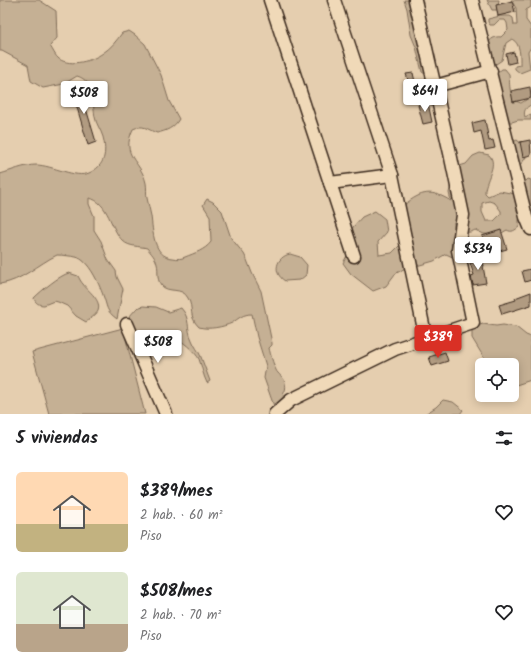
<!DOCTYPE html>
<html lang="es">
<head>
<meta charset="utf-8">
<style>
	body { margin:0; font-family:Kalam,sans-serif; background:#f6f6f6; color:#202124; height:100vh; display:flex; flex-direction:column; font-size:15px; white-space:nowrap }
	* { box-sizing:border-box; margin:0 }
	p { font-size:13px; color:#757577 }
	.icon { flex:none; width:22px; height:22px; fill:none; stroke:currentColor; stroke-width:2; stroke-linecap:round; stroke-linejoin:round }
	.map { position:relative; height:414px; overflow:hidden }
	.drawer { display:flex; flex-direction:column; background:#fff; flex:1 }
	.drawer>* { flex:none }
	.buttons { position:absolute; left:475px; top:358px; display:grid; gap:8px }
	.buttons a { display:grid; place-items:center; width:44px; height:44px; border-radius:6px; background:#fff; box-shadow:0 2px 10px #0003; font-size:20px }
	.price { position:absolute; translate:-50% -34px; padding:0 9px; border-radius:4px; background:#fff; color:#222; font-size:13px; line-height:26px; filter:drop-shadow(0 1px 2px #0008) }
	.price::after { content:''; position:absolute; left:50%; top:24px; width:12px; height:9px; margin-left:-6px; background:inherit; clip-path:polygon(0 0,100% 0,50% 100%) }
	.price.active { background:#d93025; color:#fff }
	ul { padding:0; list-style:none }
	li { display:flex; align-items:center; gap:12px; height:100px; padding:0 16px }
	li span { display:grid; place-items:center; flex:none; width:112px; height:80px; border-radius:6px; color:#555 }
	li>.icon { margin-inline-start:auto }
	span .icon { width:48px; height:48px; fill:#fffc; stroke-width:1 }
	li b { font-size:17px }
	h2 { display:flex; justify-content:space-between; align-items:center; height:48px; padding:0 16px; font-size:17px }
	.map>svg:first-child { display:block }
	.green { fill:#c5b094; stroke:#806d59; fill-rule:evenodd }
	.building { fill:#b19b81; stroke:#3b2a1e }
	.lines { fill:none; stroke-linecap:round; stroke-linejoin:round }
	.minor-casing { stroke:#3b2a1e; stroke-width:15 }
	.minor { stroke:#f0d9b8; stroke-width:12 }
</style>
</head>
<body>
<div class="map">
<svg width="531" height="414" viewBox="0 0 531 414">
	<rect width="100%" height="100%" fill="#e5ceaf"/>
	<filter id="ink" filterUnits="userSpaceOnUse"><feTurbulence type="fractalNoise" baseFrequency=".025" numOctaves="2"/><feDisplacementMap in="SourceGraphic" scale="8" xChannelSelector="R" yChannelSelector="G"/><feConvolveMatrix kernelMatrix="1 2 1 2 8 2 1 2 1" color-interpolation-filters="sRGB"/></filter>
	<g filter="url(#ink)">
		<g class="green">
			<path d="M0,0H39L56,11L57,38L50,46C53,50 55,56 59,59C71,67 92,61 103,53C111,48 117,40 122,33L129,31L135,35L145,44L161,75L169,101L179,119C174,128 166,131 157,133C146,129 144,124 133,129C120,157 141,160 146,183C147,188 146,193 147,198C148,204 150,210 151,216C153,231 153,257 173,258C178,259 181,259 185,257C195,253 205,250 211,242L210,216L203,205L207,199L213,202L222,211L231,238L244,254L247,260L252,273L261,291L272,343V345L269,348C270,353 275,371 278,373C281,377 284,377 285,383C288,394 279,391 286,404L275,409L264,378L266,366L257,337L252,314C243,314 239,318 232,323C223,327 209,330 199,327C188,316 194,309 188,298C182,286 168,294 161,285C156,278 159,271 157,264C156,258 151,253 147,248C139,246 129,247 123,241C110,229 109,202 89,198V204L94,216V230L101,241L108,260L116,271L117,277L123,289L117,319C105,310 108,308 103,295C99,284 89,260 76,257C70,256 63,255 57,255C38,264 22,281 0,284V174C11,171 24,165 36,165C52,165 76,179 89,173C105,166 107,153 103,137C101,130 96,124 95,117C92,102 95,81 77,76L64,84L43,88L31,81L28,65L2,51H0Z"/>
			<path d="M404,0H422V13L434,80L422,72L416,47L411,35L407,9Z"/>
			<path d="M487,0H499L497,10H492Z"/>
			<path d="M511,0H531V7L526,10V20L531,27V47L528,52L530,69L520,73L515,69V66L520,65C520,56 521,44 512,39L506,43L502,60L496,64L493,61L488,44C490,39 495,36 501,37L508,30L507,23L505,20H499L494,25H490L488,22V19L500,16H510L513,18L514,25H517L516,8Z"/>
			<path d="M502,69H505L509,74C510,84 508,100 521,103C530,98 527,98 531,90V105C526,107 523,111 525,117L531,114V120H518L512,122H508L505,105L495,76L497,73Z"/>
			<path d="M517,140L522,144L526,157L522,163L518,164L511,143Z"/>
			<path d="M480,153L489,155C499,165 484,181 485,193L488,196L500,191L515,194L523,210L519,220V227C515,230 512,233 507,230L498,235L484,234L475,230C465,236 459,229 454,222V228L470,251L459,260L446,254L434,261L420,265L407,267L395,274L386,286L373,291L351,274L343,263L349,252V238L353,227L362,217L375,211L385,219L387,232L378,242L379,255L392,253L401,244L404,205C422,191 431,189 451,201L449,193L451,183L449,177V174L456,167L466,164L473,156ZM489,201L495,203L501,211V214L494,221H486L482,212V203Z"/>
			<path d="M528,179L531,180V214L523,184Z"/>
			<path d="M290,254L300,257L307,265L306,275L300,280L285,281C272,273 276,257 290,254Z"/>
			<path d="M69,273L78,276C79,278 81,282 83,284C88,291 102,300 98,311C96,315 90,319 86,322L76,316L67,306L58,302L54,301L44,305C39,305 35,303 34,298C41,291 60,275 69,273Z"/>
			<path d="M143,306L156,307L168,312L181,308C191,319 186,328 192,340C194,346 199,351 201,357C204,365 207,373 210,381L207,383C203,375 202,367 199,359C196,353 185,343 179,340C163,330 153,347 139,333C133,329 131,325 128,318L137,308Z"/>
			<path d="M483,324L496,326L503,325L516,327L526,335L531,337V380L516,385L512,383V365H491L486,361L472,338V331L477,326Z"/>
			<path d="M123,328L145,414H49L32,352Z"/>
			<path d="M443,400L453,402L463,410L460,414H425L436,407Z"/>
		</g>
		<g class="building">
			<path d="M512,1L515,12L498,16L496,5Z"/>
			<path d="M514,52L516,62L508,64L506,54Z"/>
			<path d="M413,73L415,82L409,83L406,74Z"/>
			<path d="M79,85L96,142L88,145L71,87Z"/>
			<path d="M411,86L413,92L405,94L404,88Z"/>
			<path d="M530,87L531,98L513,102L511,91Z"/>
			<path d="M428,103L432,122L423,124L418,105Z"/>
			<path d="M485,120L489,141L493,140L495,148L485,150L481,131L474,133L472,123Z"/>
			<path d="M530,140L531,155L523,157L520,142Z"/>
			<path d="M501,230L507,249L496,252L495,248L486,250L482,236Z"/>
			<path d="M481,255L484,266H483L486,283L473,285L471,276L474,275L470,263L474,262L473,258Z"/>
			<path d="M531,269V280L525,282L522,271Z"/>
			<path d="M531,292V305L502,314L499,305L516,300L515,298Z"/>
			<path d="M445,352L448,361L432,366L429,357Z"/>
		</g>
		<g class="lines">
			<defs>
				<g id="minor">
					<path d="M270,0L354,256"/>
					<path d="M334,0L392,175L426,339"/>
					<path d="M472,0L526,217L531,229"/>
					<path d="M435,86L491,71"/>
					<path d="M330,183L392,175"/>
					<path d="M127,324L166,414"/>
					<path d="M275,414L291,400L395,349L473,323L458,250L463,215L450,153L415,0"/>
				</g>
			</defs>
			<use href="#minor" class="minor-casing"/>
			<use href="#minor" class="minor"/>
		</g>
	</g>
</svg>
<div class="buttons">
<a><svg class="icon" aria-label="locate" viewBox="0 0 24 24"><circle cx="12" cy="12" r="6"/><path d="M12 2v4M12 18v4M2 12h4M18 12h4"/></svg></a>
</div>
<b class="price" style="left:425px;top:113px">$641</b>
<b class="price" style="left:84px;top:115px">$508</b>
<b class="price" style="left:478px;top:271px">$534</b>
<b class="price active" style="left:438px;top:359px">$389</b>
<b class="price" style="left:158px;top:364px">$508</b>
</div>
<section class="drawer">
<h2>5 viviendas<svg class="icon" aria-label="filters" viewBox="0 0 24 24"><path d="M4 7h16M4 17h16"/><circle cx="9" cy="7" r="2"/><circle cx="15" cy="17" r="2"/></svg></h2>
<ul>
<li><span style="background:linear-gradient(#ffd9b3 65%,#c2b280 0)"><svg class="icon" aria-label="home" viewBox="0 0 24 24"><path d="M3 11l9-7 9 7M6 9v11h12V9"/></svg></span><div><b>$389/mes</b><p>2 hab. · 60 m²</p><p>Piso</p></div><svg class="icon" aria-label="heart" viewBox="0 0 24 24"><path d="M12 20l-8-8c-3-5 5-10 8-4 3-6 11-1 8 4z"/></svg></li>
<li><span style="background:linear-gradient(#dfe7d0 65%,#b9a48a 0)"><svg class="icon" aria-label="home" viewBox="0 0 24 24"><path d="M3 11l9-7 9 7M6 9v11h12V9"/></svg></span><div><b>$508/mes</b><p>2 hab. · 70 m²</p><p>Piso</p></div><svg class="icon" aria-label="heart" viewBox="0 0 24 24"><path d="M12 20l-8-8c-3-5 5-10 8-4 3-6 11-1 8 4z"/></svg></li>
</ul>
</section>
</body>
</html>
